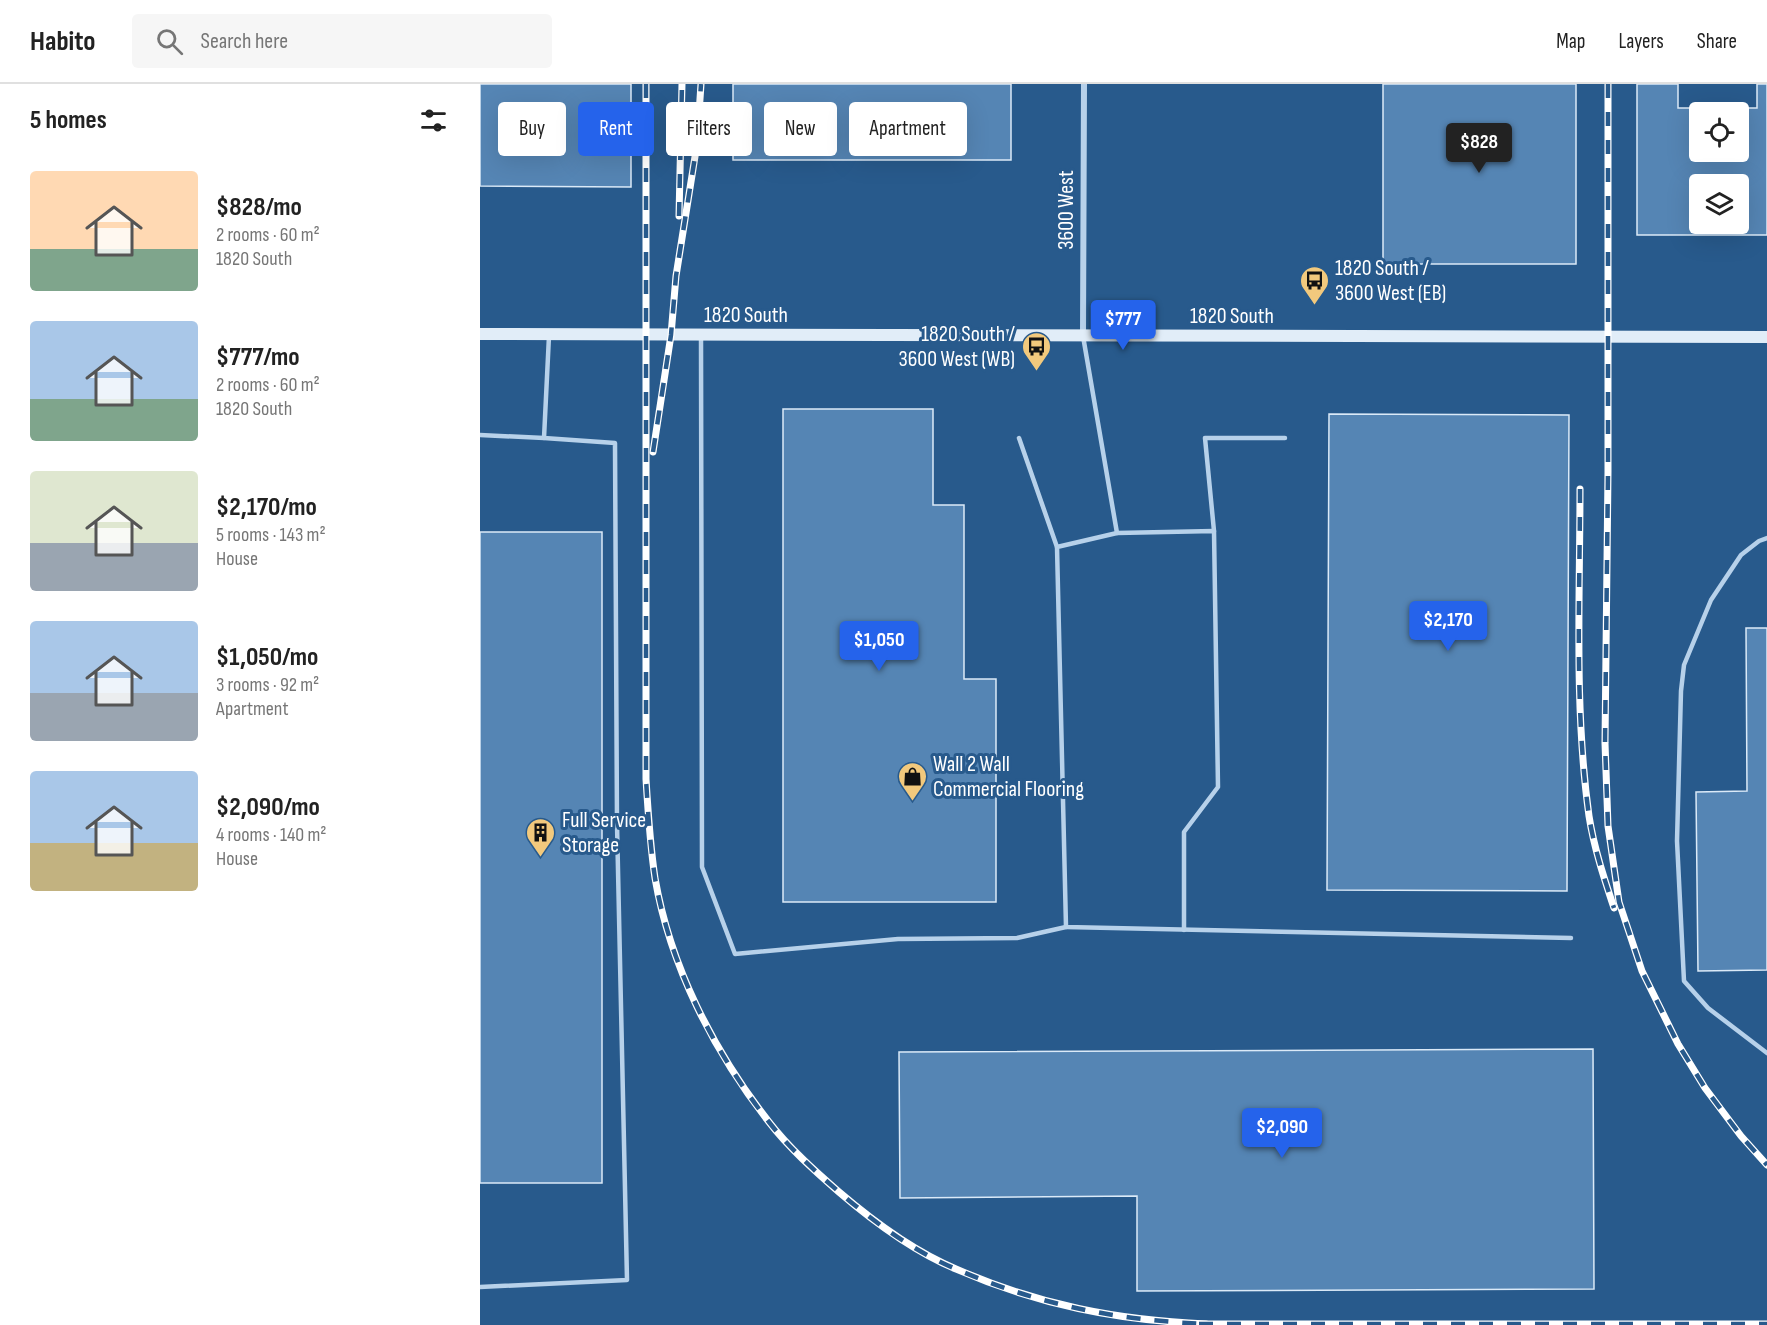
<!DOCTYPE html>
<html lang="en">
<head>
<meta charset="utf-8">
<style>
	body { margin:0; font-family:"Sofia Sans Condensed",sans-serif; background:#f6f6f6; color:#222; height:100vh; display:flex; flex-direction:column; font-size:22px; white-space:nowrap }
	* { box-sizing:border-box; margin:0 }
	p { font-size:20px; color:#767676 }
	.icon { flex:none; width:33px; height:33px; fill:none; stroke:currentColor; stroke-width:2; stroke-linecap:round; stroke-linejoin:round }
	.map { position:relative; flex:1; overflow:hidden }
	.panel { display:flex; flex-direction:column; background:#fff; width:480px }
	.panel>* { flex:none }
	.guide { position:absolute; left:18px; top:18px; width:570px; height:54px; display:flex; gap:12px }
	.buttons { position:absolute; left:1209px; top:18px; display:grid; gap:12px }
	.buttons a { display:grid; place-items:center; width:60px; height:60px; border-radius:6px; background:#fff; box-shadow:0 6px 24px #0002; font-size:30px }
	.price { position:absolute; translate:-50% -51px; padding:0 14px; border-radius:6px; background:#2563eb; color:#fff; font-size:20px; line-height:39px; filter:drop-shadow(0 2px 3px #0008) }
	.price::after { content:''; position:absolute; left:50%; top:36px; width:18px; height:14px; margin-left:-9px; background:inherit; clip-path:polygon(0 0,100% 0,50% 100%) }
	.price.on { background:#222; color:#fff }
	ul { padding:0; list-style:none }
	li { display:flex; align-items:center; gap:18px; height:150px; padding:0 30px }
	li span { display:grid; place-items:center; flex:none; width:168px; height:120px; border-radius:6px; color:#555 }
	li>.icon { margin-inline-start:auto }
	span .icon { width:72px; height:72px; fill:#fffc; stroke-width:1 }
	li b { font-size:26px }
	h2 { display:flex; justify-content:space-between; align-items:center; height:72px; padding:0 30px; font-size:26px }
	.chip { padding:0 21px; border-radius:6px; background:#fff; box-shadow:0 6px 24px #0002; font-size:21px; line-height:54px }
	.chip.on { background:#2563eb; color:#fff }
	header { display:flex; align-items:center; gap:36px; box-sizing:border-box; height:84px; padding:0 30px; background:#fff; border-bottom:2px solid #e0e0e0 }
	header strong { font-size:28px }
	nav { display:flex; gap:33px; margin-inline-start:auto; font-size:21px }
	.search { width:420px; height:54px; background:#f6f6f6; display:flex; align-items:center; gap:15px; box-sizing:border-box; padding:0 21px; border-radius:6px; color:#767676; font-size:22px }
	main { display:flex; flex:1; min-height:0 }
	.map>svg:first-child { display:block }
	.building { fill:#5585b4; stroke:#dbeaf8; stroke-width:1.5; fill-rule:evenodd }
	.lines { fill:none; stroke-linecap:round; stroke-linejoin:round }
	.lane { stroke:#b7d1ea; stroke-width:4.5 }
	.street { stroke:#b7d1ea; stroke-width:6 }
	.secondary { stroke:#e1edf8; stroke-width:12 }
	.rail-casing { stroke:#fff; stroke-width:7 }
	.rail { stroke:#285a8c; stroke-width:4.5; stroke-dasharray:14; stroke-linecap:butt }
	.labels { text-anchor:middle; stroke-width:6; stroke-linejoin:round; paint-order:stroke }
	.street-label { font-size:22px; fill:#fff; stroke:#285a8c }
	.poi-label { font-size:22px; fill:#fff; stroke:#285a8c; text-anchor:start }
</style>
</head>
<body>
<header>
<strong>Habito</strong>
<div class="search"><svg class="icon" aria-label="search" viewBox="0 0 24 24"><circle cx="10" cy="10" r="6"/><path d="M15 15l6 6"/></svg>Search here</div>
<nav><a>Map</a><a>Layers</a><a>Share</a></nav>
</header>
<main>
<section class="panel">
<h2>5 homes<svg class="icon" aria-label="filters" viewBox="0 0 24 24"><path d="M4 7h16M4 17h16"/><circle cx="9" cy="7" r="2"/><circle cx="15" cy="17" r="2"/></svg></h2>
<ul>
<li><span style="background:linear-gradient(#ffd9b3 65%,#7fa58c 0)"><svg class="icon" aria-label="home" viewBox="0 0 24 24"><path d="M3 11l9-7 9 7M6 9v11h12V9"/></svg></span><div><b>$828/mo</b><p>2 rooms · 60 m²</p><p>1820 South</p></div></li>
<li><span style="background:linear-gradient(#a9c7e8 65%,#7fa58c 0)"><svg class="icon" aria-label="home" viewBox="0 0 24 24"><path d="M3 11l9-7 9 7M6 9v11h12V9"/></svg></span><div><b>$777/mo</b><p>2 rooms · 60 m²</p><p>1820 South</p></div></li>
<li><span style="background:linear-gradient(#dfe7d0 60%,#9aa5b1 0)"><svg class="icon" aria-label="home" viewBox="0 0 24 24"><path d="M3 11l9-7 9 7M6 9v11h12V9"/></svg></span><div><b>$2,170/mo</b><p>5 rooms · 143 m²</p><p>House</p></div></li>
<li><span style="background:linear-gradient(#a9c7e8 60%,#9aa5b1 0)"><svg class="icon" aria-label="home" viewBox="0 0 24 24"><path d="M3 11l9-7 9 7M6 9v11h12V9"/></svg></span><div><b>$1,050/mo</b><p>3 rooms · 92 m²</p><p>Apartment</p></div></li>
<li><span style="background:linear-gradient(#a9c7e8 60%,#c2b280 0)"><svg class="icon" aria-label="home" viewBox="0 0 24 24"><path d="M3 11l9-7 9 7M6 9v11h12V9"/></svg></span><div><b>$2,090/mo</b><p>4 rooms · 140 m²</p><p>House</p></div></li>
</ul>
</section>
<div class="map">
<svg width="1287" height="1241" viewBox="0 0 1287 1241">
	<rect width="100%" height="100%" fill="#285a8c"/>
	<g class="building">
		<path d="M0,0H151V103L0,102Z"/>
		<rect x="253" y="0" width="278" height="76"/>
		<rect x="903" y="0" width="193" height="180"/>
		<path d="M1157,0H1198V24H1277V0H1287V151H1157ZM1220,28H1258V68H1220ZM1220,100H1258V140H1220Z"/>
		<path d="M303,325H453V421H484V595H516V818H303Z"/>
		<path d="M849,330L1089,331L1087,807L847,806Z"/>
		<rect x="0" y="448" width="122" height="651"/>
		<path d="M1266,544H1287V886L1218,887L1216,708L1267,707Z"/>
		<path d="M1113,965L1114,1205L657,1207V1112L420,1114L419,968Z"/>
	</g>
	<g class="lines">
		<g class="lane">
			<path d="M221,252L222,783L255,870L418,855L537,854L586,843"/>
			<path d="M603,252L637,449L577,463L586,843L1091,854"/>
			<path d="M0,351L64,354"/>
			<path d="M539,354L577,463"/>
			<path d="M734,447L725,354H805"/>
			<path d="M637,449L734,447L738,703L704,748V846"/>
			<path d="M1287,454L1279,457L1261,471L1231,516L1204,581L1201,607L1197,757L1204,897L1228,924L1287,969"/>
			<path d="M0,1203L147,1196L137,740L135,359L64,354L69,252"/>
		</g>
		<path class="street" d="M603,251L604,0"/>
		<path class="secondary" d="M0,250L1287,253"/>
		<defs>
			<g id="rail">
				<path d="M166,0V695C168,728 170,761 175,794C190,882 234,968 289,1038C309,1064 335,1087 359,1108C394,1138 433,1167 476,1185C559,1221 636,1236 726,1240"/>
				<path d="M1128,0V388L1125,659L1128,742L1139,818L1162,887L1198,960L1225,1004L1261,1052L1287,1081"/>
				<path d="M199,132L202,0"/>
				<path d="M173,368L191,251L196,192L217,60L221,0"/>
				<path d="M1100,405C1100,513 1094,624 1109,732C1114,764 1124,794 1134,824"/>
				<path d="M719,1240H1287"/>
			</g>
		</defs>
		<use href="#rail" class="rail-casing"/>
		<use href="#rail" class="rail"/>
	</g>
	<defs>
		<symbol id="bus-pin" viewBox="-11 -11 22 30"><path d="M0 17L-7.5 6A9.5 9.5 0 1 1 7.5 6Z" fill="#f2c97d" stroke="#285a8c"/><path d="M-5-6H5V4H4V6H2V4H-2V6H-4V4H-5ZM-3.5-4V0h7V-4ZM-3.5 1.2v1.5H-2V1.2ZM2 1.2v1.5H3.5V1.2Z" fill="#111"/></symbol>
		<symbol id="shop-pin" viewBox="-11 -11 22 30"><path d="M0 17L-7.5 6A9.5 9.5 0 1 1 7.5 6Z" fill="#f2c97d" stroke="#285a8c"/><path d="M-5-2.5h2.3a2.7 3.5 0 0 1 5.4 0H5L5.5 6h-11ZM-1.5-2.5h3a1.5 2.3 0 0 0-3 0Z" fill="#111"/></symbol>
		<symbol id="building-pin" viewBox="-11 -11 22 30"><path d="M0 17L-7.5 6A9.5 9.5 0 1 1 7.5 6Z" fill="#f2c97d" stroke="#285a8c"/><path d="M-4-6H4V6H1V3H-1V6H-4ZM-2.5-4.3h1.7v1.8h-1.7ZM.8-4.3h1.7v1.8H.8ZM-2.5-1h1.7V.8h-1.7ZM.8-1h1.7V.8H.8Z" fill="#111"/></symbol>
	</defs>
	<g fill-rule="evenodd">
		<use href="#bus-pin" x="818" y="180" width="33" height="45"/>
		<use href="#bus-pin" x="540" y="246" width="33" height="45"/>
		<use href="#shop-pin" x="416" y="676" width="33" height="45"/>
		<use href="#building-pin" x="44" y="732" width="33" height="45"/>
	</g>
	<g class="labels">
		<g class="street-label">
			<text transform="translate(585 126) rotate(-90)" y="8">3600 West</text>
			<text x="266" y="238">1820 South</text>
			<text x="752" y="239">1820 South</text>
		</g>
		<g class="poi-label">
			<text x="855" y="191">1820 South /<tspan x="855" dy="25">3600 West (EB)</tspan></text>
			<text x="535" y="257" text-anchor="end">1820 South /<tspan x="535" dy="25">3600 West (WB)</tspan></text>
			<text x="453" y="687">Wall 2 Wall<tspan x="453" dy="25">Commercial Flooring</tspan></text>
			<text x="82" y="743">Full Service<tspan x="82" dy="25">Storage</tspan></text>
		</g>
	</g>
</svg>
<div class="buttons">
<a><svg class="icon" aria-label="locate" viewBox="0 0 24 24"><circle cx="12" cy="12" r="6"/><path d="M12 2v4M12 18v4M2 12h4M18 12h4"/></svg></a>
<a><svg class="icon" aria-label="layers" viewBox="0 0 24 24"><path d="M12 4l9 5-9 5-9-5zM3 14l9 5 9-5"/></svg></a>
</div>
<b class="price on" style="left:999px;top:90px">$828</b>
<b class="price" style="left:643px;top:267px">$777</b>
<b class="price" style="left:968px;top:568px">$2,170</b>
<b class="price" style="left:399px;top:588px">$1,050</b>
<b class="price" style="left:802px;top:1075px">$2,090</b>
<div class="guide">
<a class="chip">Buy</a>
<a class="chip on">Rent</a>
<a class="chip">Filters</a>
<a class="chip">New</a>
<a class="chip">Apartment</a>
</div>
</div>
</main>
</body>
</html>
